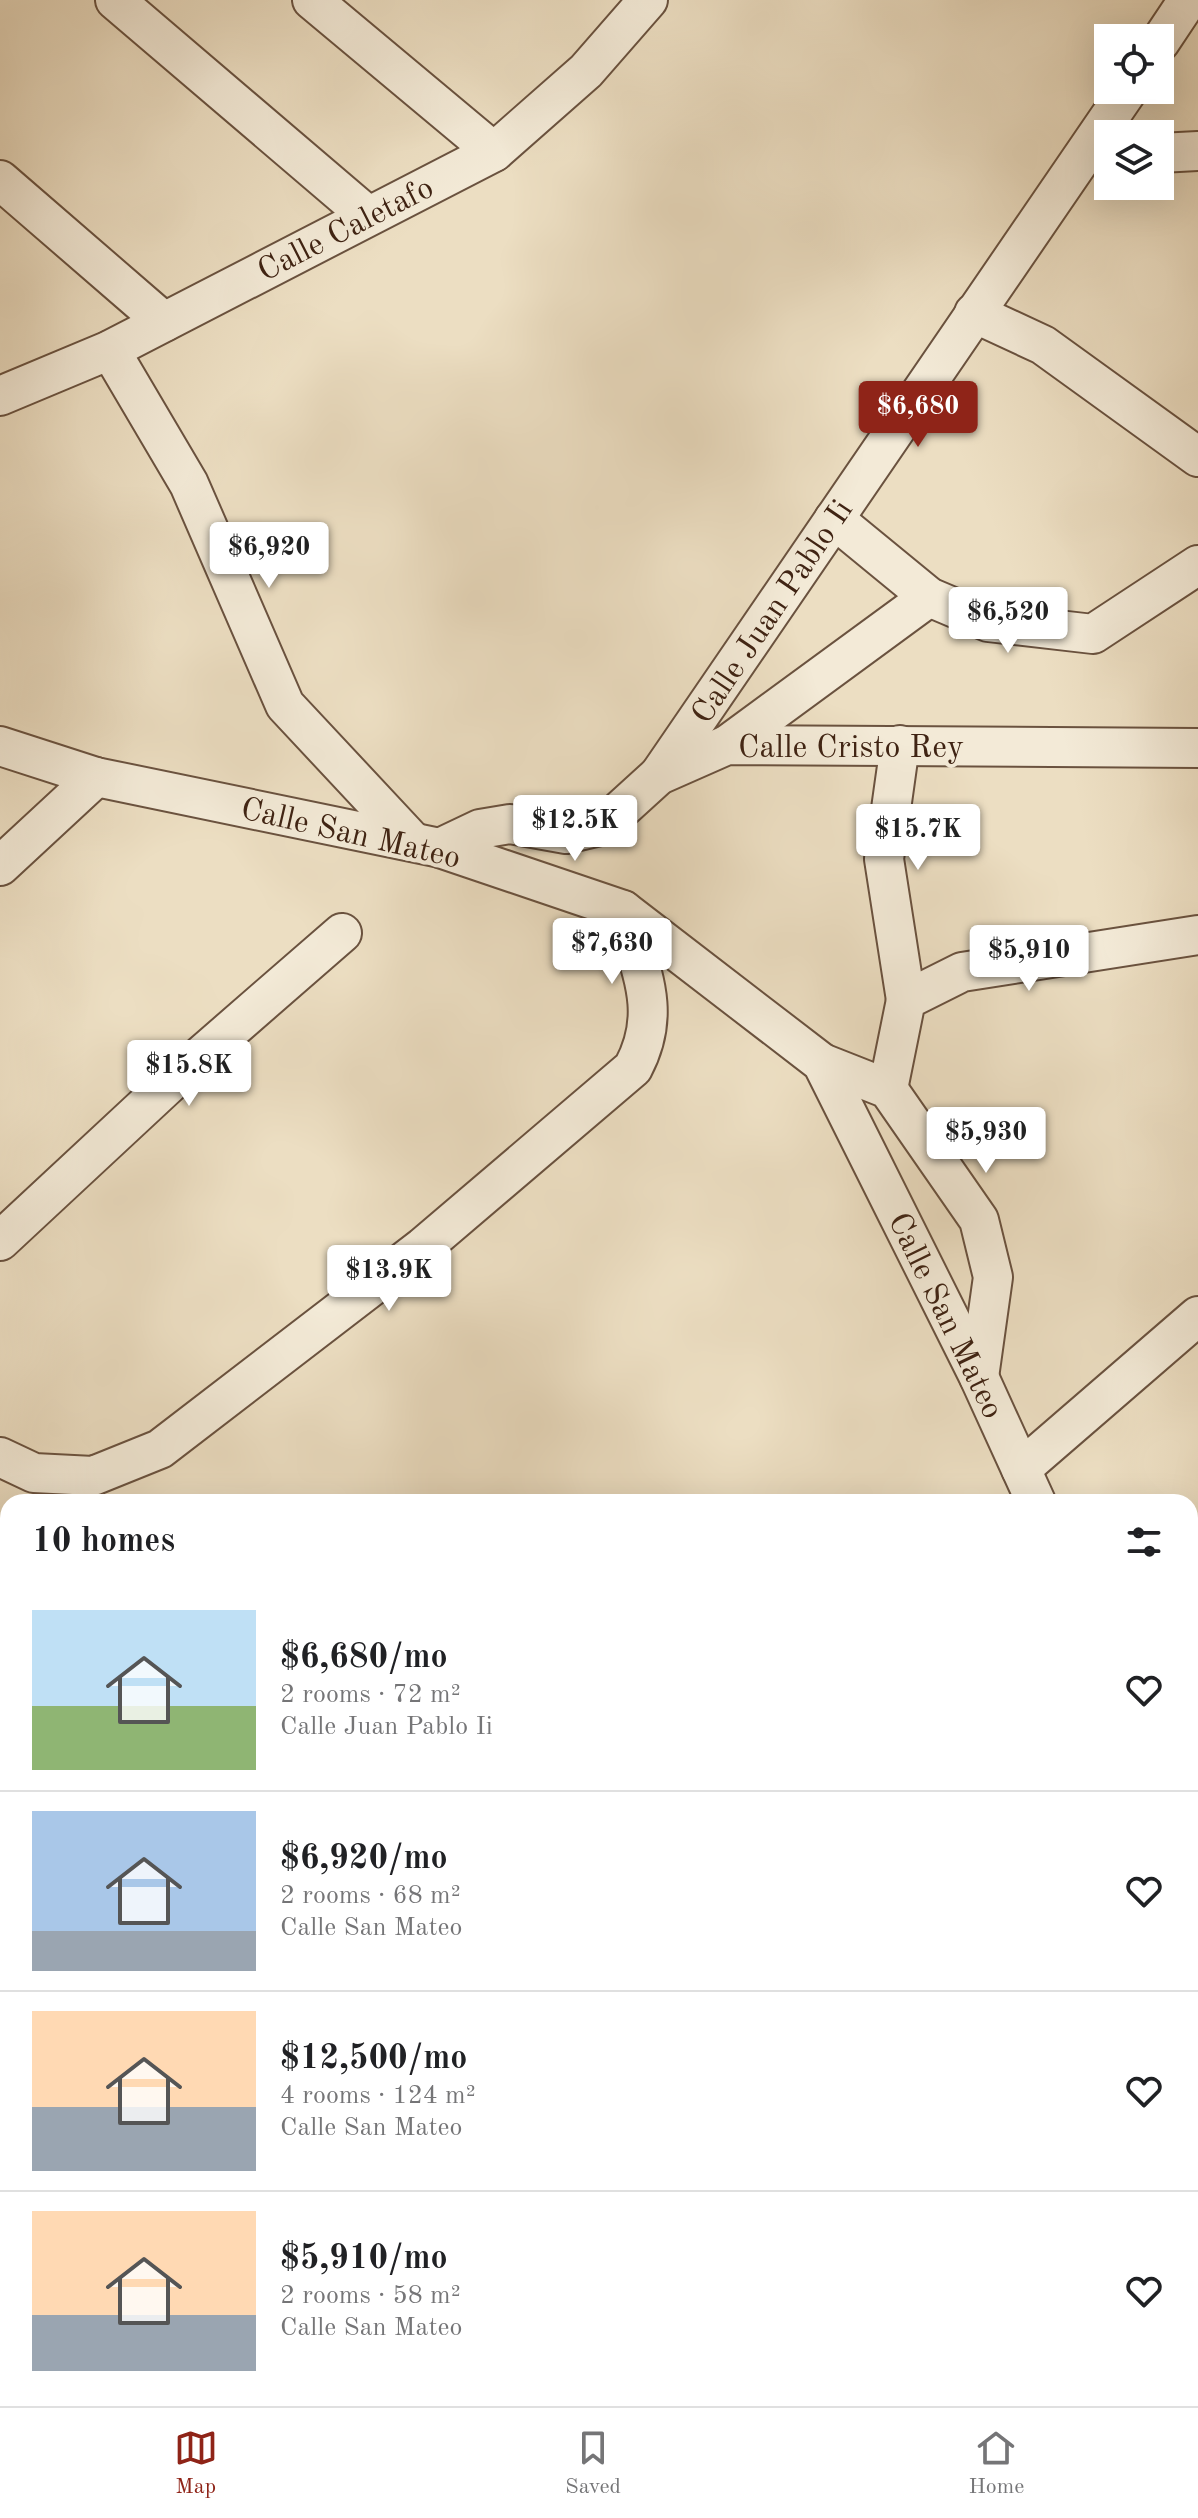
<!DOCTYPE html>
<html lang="en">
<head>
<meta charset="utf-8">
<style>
	body { margin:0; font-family:"Old Standard TT",serif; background:#f6f6f6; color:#202124; height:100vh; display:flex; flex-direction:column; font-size:30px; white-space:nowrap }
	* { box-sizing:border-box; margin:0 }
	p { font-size:26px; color:#757577 }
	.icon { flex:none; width:44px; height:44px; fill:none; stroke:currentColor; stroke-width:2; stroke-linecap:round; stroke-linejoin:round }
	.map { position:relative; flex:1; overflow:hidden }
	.side { position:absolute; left:0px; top:1494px; width:1198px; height:912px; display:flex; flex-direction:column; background:#fff; border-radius:24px 24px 0 0; box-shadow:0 8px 32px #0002 }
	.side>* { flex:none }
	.buttons { position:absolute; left:1094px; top:24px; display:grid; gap:16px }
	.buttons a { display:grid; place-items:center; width:80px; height:80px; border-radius:0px; background:#fff; box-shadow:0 8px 32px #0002; font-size:40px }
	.price { position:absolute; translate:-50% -68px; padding:0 18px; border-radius:8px; background:#fff; color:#222; font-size:26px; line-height:52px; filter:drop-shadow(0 2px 4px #0008) }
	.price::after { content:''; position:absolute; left:50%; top:48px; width:24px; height:18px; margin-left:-12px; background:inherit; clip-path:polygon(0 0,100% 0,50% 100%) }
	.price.current { background:#8f2418; color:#fff }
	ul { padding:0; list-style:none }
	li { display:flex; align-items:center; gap:24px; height:200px; padding:0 32px }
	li+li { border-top:2px solid #e0e0e0 }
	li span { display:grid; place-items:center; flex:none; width:224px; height:160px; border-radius:0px; color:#555 }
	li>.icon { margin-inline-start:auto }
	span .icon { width:96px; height:96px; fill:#fffc; stroke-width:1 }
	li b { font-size:34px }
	h2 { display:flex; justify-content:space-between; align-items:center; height:96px; padding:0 32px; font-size:34px }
	.menu { display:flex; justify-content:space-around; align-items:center; height:112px; border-top:2px solid #e0e0e0; background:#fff; font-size:22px; color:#757577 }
	.menu a { display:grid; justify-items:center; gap:4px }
	.menu .current { color:#8f2418 }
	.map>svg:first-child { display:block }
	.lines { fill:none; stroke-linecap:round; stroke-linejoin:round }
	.minor-casing { stroke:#6a523f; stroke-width:42 }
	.minor { stroke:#f3ead7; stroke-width:38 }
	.labels { text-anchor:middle; stroke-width:8; stroke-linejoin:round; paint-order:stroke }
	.street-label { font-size:32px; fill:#3f2313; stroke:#f3ead7 }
</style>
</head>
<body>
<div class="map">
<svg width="1198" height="2406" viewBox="0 0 1198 2406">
	<rect width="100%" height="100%" fill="#ecdec2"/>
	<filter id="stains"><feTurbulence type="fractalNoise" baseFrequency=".0025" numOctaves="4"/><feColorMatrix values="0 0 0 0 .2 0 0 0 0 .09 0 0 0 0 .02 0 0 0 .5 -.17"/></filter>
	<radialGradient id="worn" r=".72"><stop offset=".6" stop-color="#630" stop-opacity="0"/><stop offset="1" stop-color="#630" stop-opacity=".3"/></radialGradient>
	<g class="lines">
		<defs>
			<g id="minor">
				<path d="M115,0L368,216"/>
				<path d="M312,0L494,152"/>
				<path d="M1160,42L1188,0"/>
				<path d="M1160,153L1198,151"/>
				<path d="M0,180L164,322"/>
				<path d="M974,313L1043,345L1198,457"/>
				<path d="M110,350L189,484L285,705L413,842"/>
				<path d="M0,396L110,350L494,152L586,71L648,0"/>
				<path d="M834,519L929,597L988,622L1093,634L1198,565"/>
				<path d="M727,745L929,597"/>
				<path d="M900,745L884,859L906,1000"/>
				<path d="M0,746L96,777L440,848L623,910L822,1063L979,1377L1036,1502"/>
				<path d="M659,775L1128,90"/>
				<path d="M440,848L480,829L510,824L566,834L604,825L659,775L727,745L1198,748"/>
				<path d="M0,866L96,777"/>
				<path d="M822,1063L888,1089L979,1220L993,1277L979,1377"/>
				<path d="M888,1089L906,1000L962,972L1198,935"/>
				<path d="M0,1241L173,1080L342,933"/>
				<path d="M0,1457L34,1473L93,1476L160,1449L423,1247L633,1068C664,1010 639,968 623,910"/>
				<path d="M1021,1469L1198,1316"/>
				<path d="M1190,1604L1198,1607"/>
				<path d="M1190,1874L1198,1876"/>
				<path d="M1190,2331L1198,2332"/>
				<path d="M751,2398L753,2406"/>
				<path d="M1019,2398L1022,2406"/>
				<path d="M1166,2398L1167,2406"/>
			</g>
		</defs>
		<use href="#minor" class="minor-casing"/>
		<use href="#minor" class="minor"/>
	</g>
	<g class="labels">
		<g class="street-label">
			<text transform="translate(345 228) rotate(-27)" y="11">Calle Caletafo</text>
			<text transform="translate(771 611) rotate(-56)" y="11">Calle Juan Pablo Ii</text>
			<text x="851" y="757">Calle Cristo Rey</text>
			<text transform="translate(351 832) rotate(13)" y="11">Calle San Mateo</text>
			<text transform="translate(947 1315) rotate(64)" y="11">Calle San Mateo</text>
		</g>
	</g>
	<rect width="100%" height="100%" filter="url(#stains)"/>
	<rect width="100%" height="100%" fill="url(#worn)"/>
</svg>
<div class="buttons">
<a><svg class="icon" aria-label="locate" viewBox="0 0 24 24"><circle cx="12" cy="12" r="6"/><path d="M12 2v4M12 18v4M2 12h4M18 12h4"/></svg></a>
<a><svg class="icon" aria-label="layers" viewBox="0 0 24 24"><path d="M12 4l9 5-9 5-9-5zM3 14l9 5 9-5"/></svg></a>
</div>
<b class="price current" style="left:918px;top:449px">$6,680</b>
<b class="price" style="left:269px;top:590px">$6,920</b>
<b class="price" style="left:1008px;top:655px">$6,520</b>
<b class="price" style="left:575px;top:863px">$12.5K</b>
<b class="price" style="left:918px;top:872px">$15.7K</b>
<b class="price" style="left:612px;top:986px">$7,630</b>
<b class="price" style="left:1029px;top:993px">$5,910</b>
<b class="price" style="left:189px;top:1108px">$15.8K</b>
<b class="price" style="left:986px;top:1175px">$5,930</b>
<b class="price" style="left:389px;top:1313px">$13.9K</b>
<section class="side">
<h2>10 homes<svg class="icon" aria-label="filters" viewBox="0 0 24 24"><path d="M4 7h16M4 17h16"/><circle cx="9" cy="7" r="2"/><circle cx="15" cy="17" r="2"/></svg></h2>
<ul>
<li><span style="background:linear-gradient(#bfe0f5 60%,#8fb573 0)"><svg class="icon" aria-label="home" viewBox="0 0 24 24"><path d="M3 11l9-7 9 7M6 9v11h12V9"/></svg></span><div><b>$6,680/mo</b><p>2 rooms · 72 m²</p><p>Calle Juan Pablo Ii</p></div><svg class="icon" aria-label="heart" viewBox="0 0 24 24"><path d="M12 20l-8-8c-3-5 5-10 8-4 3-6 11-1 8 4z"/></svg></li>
<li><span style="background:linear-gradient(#a9c7e8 75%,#9aa5b1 0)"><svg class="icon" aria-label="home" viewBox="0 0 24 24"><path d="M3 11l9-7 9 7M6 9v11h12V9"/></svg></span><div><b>$6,920/mo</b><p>2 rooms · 68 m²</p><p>Calle San Mateo</p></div><svg class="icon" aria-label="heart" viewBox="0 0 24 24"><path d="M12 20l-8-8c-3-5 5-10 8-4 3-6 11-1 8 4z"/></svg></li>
<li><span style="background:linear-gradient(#ffd9b3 60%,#9aa5b1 0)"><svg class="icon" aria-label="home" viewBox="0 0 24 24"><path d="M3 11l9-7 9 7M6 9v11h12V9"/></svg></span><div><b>$12,500/mo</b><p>4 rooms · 124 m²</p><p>Calle San Mateo</p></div><svg class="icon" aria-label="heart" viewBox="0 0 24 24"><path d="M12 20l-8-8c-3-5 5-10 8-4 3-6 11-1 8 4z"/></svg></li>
<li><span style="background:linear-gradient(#ffd9b3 65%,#9aa5b1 0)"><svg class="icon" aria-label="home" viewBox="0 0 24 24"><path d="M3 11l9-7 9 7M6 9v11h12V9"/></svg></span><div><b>$5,910/mo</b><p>2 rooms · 58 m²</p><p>Calle San Mateo</p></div><svg class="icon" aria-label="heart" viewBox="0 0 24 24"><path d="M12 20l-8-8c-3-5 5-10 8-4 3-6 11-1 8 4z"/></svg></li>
</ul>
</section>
</div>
<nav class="menu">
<a class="current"><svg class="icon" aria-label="map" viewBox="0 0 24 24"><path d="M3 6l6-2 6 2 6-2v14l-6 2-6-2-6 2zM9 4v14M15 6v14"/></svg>Map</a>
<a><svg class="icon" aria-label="saved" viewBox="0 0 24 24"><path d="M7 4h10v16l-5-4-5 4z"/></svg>Saved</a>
<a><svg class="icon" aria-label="home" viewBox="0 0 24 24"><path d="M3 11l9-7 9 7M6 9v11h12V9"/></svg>Home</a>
</nav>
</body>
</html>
